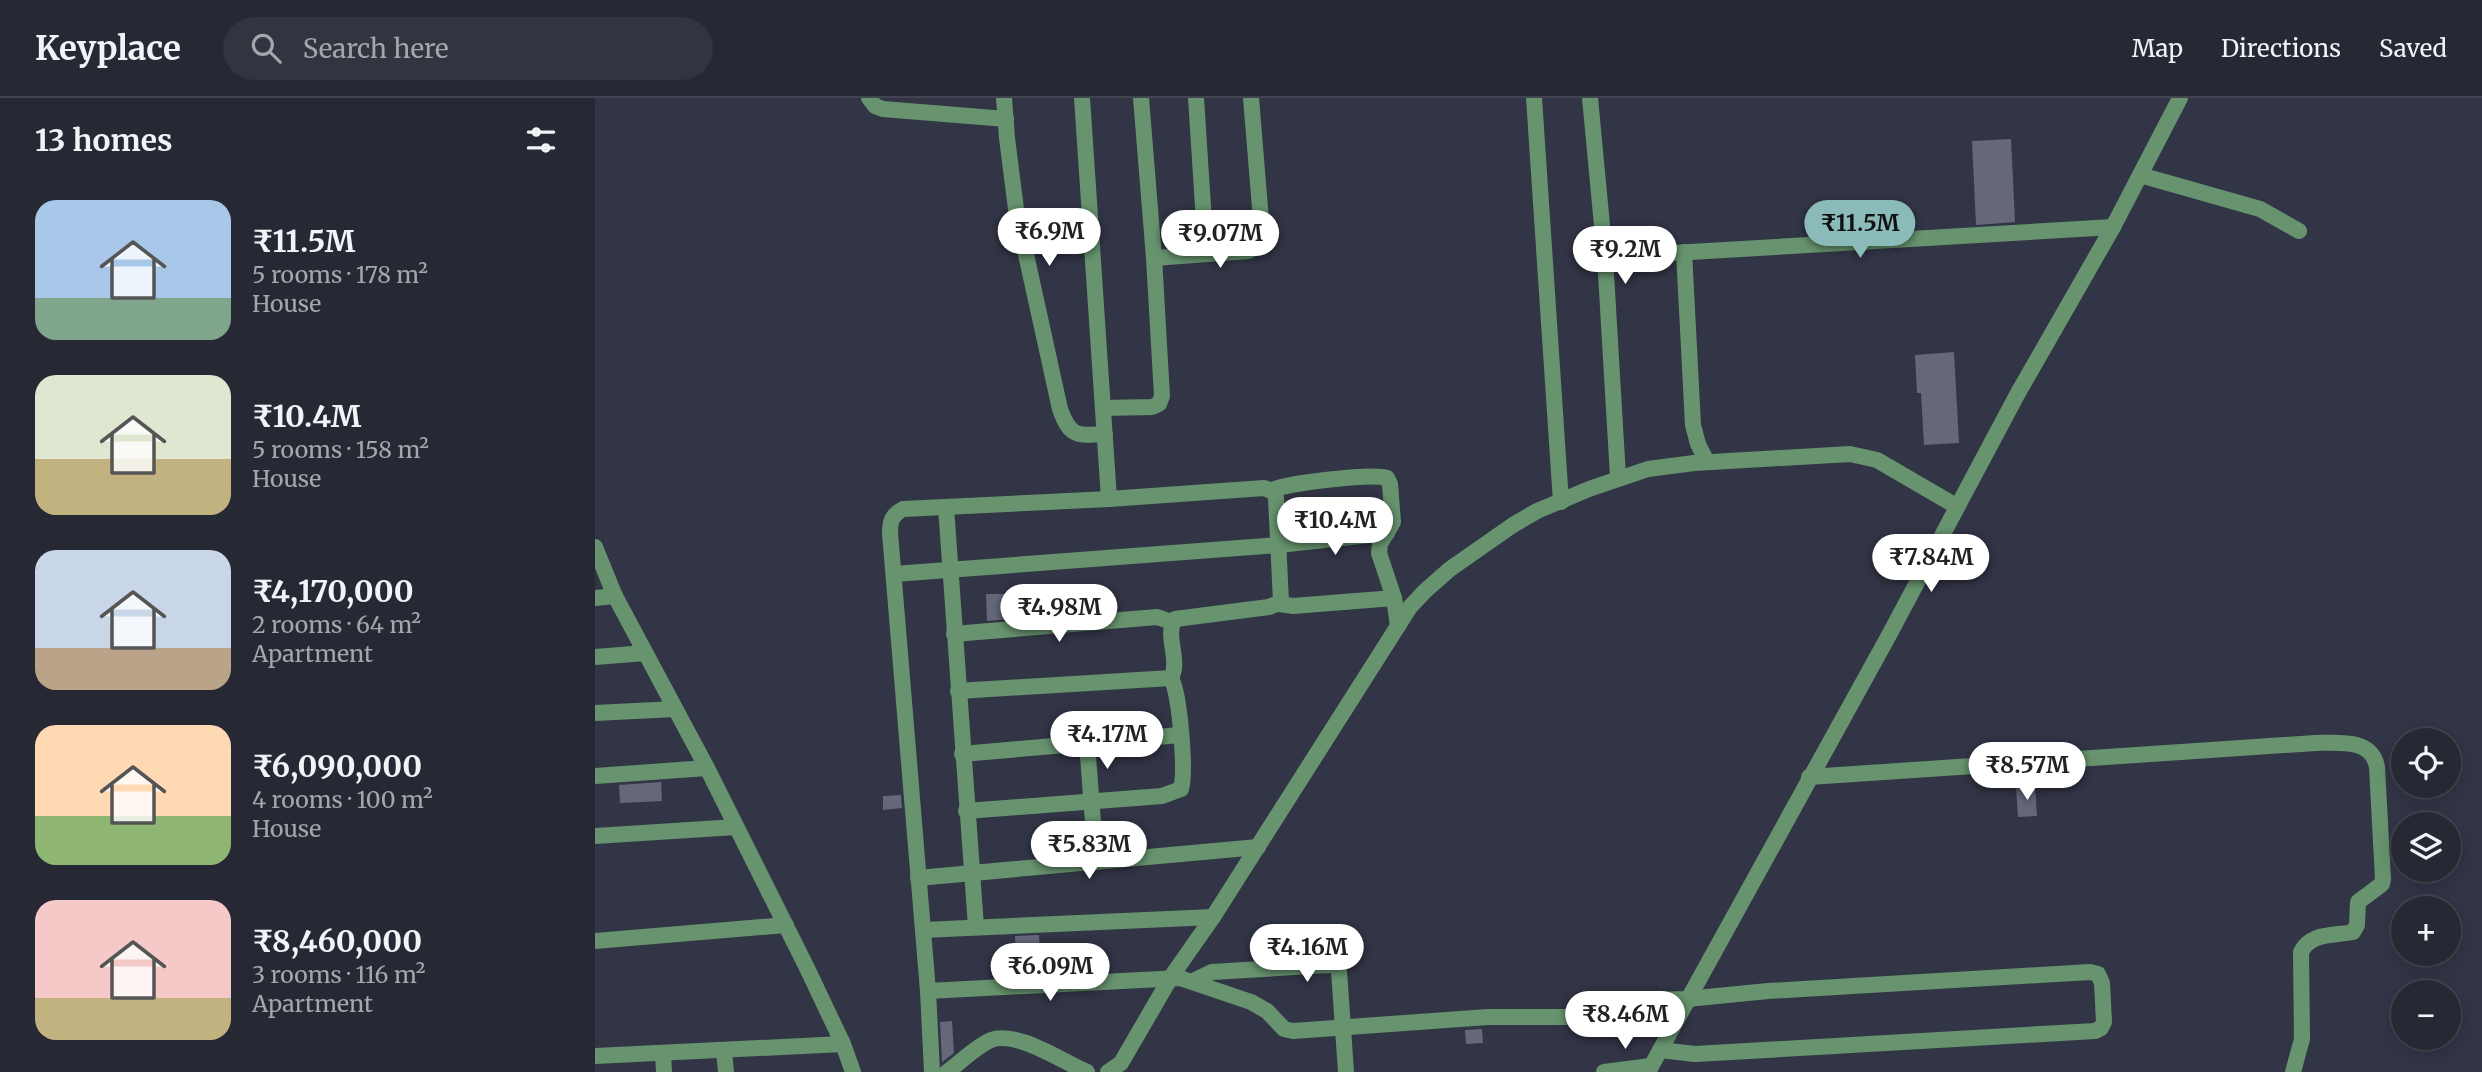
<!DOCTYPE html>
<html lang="en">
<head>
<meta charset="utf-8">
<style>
	body { margin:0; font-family:Merriweather,serif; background:#323440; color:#f1f3f6; height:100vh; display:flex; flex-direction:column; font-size:26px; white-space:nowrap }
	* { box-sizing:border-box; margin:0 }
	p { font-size:23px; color:#a4a6ac }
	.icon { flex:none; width:38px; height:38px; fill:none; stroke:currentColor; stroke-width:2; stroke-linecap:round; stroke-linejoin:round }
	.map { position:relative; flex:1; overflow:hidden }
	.panel { display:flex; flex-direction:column; background:#262834; width:595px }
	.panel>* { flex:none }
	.fabs { position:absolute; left:1796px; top:630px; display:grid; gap:14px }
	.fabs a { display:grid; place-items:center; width:70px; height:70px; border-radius:50%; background:#262834; box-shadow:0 4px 18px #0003,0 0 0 2px #42444f; font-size:35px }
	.price { position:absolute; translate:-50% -60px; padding:0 16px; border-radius:24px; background:#fff; color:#222; font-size:23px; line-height:46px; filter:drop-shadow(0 2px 4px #0008) }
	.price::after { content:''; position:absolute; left:50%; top:42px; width:21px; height:16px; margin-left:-10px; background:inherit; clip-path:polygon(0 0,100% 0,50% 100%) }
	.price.current { background:#8bbbb9; color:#111 }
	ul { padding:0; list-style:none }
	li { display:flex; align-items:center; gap:21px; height:175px; padding:0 35px }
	li span { display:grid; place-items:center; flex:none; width:196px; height:140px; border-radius:21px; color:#555 }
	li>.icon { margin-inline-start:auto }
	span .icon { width:84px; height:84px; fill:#fffc; stroke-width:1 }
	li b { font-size:30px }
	h2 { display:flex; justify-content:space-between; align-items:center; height:84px; padding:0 35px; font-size:30px }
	header { display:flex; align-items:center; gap:42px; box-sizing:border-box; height:98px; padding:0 35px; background:#262834; border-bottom:2px solid #42444f }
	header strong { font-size:33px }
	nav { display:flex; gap:38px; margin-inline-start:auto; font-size:24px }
	.search { width:490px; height:63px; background:#323440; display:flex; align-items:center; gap:18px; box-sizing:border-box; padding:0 24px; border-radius:38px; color:#a4a6ac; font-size:26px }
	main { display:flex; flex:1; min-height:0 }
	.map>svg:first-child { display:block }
	.building { fill:#65687b }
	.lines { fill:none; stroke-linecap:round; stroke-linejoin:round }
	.minor { stroke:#67946e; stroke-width:16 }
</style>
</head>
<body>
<header>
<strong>Keyplace</strong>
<div class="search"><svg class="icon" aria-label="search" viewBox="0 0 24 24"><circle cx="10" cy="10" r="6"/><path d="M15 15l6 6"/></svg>Search here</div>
<nav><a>Map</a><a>Directions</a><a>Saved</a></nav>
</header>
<main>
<section class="panel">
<h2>13 homes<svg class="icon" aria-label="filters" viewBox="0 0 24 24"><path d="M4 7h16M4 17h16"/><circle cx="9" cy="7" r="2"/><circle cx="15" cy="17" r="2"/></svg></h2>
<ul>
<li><span style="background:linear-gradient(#a9c7e8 70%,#7fa58c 0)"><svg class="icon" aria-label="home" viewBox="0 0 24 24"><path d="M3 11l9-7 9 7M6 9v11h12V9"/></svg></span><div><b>₹11.5M</b><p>5 rooms · 178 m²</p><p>House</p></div></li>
<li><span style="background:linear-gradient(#dfe7d0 60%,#c2b280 0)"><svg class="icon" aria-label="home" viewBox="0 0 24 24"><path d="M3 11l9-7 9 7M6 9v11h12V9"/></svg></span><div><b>₹10.4M</b><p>5 rooms · 158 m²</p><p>House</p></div></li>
<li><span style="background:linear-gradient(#c9d6e8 70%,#b9a48a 0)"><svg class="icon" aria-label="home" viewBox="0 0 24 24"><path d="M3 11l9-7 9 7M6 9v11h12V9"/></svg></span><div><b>₹4,170,000</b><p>2 rooms · 64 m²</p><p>Apartment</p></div></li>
<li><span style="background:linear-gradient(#ffd9b3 65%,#8fb573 0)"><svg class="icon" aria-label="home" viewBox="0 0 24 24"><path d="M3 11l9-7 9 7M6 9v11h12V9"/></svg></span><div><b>₹6,090,000</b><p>4 rooms · 100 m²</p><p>House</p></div></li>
<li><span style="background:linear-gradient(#f6c9c9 70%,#c2b280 0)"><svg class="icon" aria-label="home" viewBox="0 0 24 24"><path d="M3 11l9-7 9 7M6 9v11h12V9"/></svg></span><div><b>₹8,460,000</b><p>3 rooms · 116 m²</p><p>Apartment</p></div></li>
</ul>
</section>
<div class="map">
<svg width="1887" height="974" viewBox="0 0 1887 974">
	<rect width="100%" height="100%" fill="#323546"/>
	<g class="building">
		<path d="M1416,41L1420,124L1381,127L1377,43Z"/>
		<path d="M1359,254L1364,345L1329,347L1326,295H1322L1320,257Z"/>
		<path d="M391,496H411L413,521L392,523Z"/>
		<path d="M66,684L67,703L25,705L24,687Z"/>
		<path d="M1440,688L1442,718L1423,719L1421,689Z"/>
		<path d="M306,697L307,710L288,712V698Z"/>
		<path d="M444,837L445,859L421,860L420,838Z"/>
		<path d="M357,923L359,955L347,964L345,924Z"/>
		<path d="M887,931L888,945L871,946L870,932Z"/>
	</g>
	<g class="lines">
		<g class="minor">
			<path d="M274,0L280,8L288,11L411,21"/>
			<path d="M409,0L412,40L421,111L465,311C475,339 482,338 510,336"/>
			<path d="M487,0L514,401"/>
			<path d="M601,0L611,155"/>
			<path d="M939,0L966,404"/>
			<path d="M995,0L1010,159L1023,379"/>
			<path d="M1545,77L1665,111L1704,133"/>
			<path d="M1089,154L1098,327L1103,346L1112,364"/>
			<path d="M1010,159L1518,129"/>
			<path d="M559,160L653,153L663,148L667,134L656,0"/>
			<path d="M508,310L557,309L564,306L567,298L559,160L546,0"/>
			<path d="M677,392C694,385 776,375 792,380L795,386L798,424L785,446L784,455L799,500L803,528"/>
			<path d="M351,409L381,829"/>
			<path d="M0,449L20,498L112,670L212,870L248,946L258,974"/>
			<path d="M299,476L684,447L792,435"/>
			<path d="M0,500L20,498"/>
			<path d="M684,506L698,508L799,500"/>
			<path d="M359,536L562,519L577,524"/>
			<path d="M0,559L50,555"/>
			<path d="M0,615L80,611"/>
			<path d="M492,645L501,764"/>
			<path d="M367,656L585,637"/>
			<path d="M0,678L112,670"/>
			<path d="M1214,679L1720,645C1743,645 1777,640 1782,669L1788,781L1787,786L1763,804L1762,827L1758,834C1739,838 1716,834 1706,854L1707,941L1698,974"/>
			<path d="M371,713L567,698L586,691C591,673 585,597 576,580"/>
			<path d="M0,738L141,729"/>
			<path d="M323,780L663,749"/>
			<path d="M328,832L618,819"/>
			<path d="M0,843L191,827"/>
			<path d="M598,883L617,874L733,867L741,868L744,873L751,974"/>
			<path d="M333,893L585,880L656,904L672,913L689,931L698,933L893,919H979L1017,909L1057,902L1092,901L1173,893L1495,874L1503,876L1507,885L1509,924L1506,930L1500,933L1100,956L1065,952"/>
			<path d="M129,952L131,974"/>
			<path d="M68,956L69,974"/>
			<path d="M0,958L248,946"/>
			<path d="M337,974L333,893L295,435C295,423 297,417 308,411L514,401L669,390L679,394L681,400L686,504L674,509L580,521C569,538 586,562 576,580L363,593"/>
			<path d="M352,974C366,964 380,949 396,942C422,932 468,964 492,974"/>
			<path d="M513,974L526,965L576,879L618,819L815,509L830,493L855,471L918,427L942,413L994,391L1053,371L1099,365L1255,356L1282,362L1361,408"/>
			<path d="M1009,974L1056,968"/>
			<path d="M1053,974L1293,539L1423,295L1518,129L1585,0"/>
		</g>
	</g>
</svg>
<div class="fabs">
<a><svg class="icon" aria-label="locate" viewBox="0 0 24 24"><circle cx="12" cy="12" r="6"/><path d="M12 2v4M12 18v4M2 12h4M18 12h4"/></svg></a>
<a><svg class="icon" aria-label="layers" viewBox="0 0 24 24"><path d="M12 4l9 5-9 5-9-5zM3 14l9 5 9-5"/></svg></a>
<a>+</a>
<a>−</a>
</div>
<b class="price current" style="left:1265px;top:162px">₹11.5M</b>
<b class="price" style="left:454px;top:170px">₹6.9M</b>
<b class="price" style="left:625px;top:172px">₹9.07M</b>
<b class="price" style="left:1030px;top:188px">₹9.2M</b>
<b class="price" style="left:740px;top:459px">₹10.4M</b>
<b class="price" style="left:1336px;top:496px">₹7.84M</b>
<b class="price" style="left:464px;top:546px">₹4.98M</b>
<b class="price" style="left:512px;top:673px">₹4.17M</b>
<b class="price" style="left:1432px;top:704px">₹8.57M</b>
<b class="price" style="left:494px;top:783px">₹5.83M</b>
<b class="price" style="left:712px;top:886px">₹4.16M</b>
<b class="price" style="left:455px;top:905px">₹6.09M</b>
<b class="price" style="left:1030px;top:953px">₹8.46M</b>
</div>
</main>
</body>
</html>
